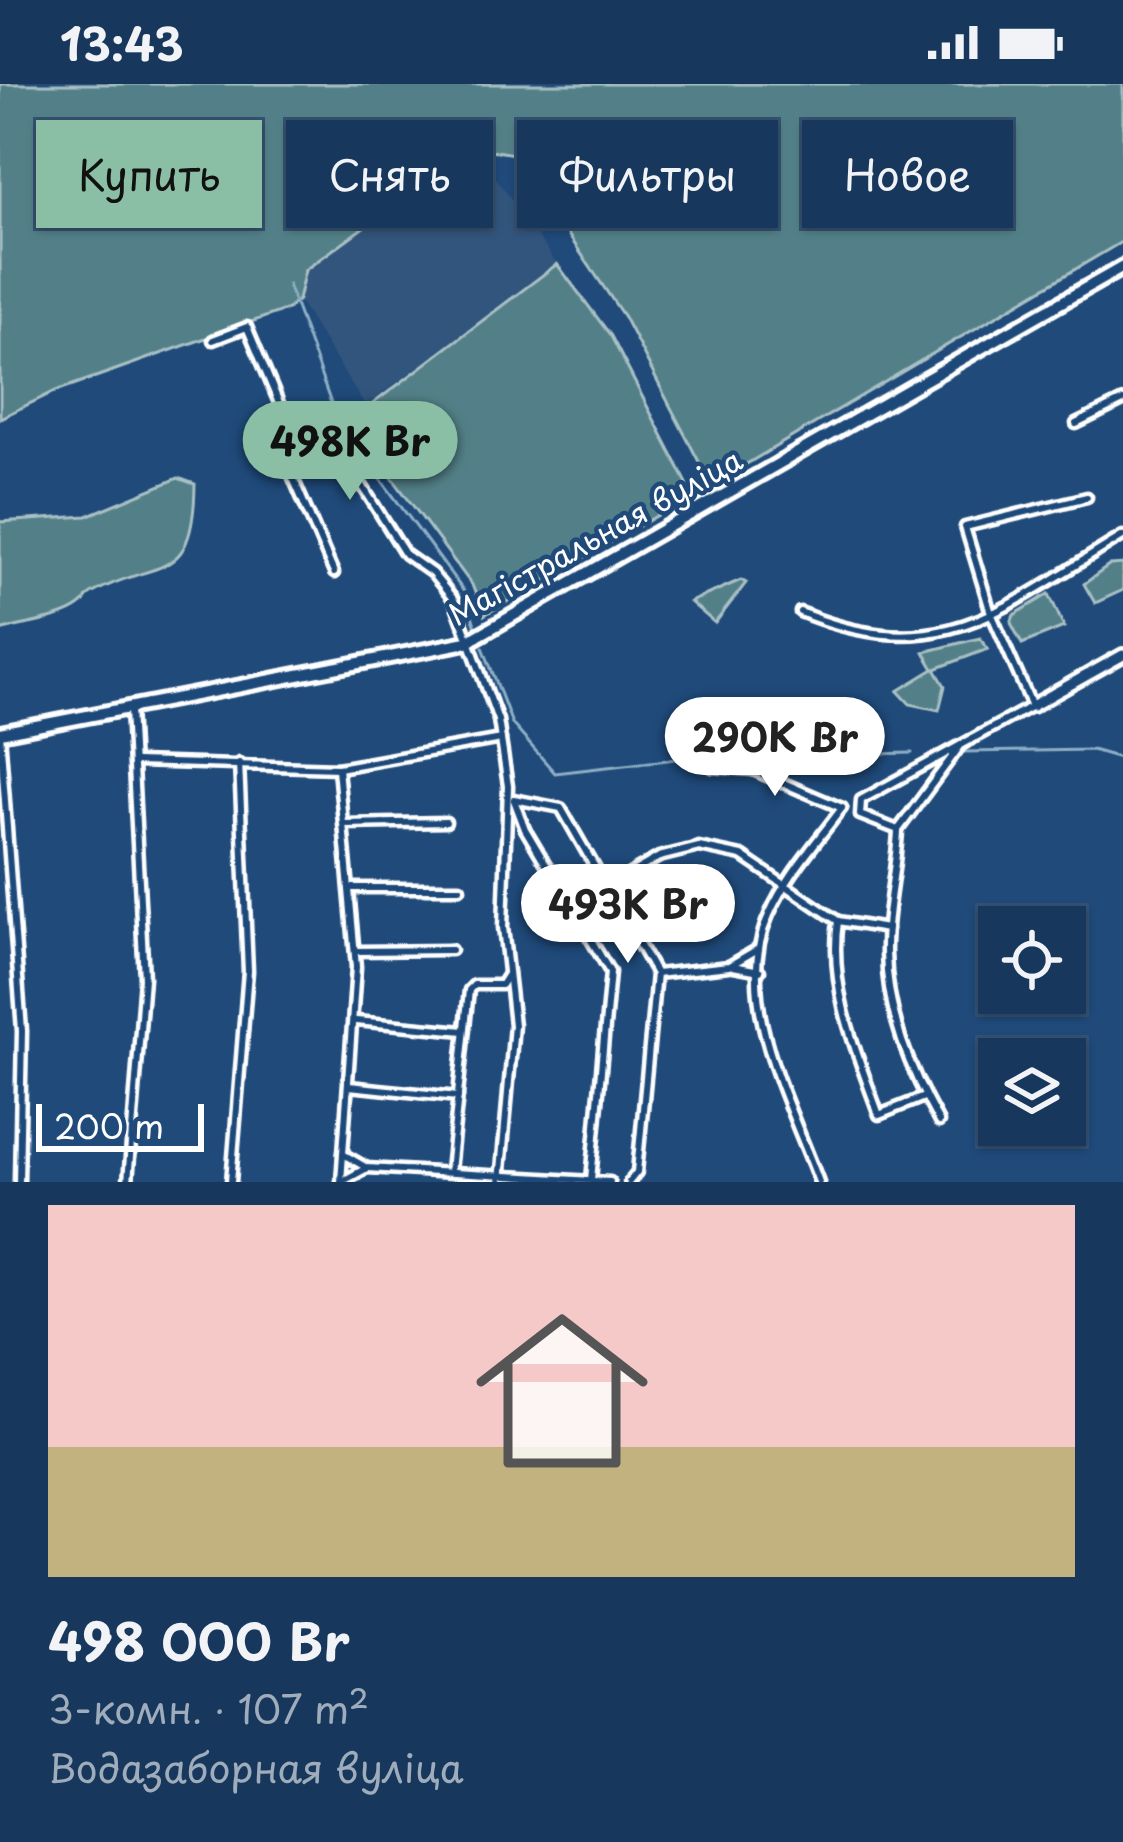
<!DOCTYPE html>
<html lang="ru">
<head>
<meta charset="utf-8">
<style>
	body { margin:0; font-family:"Playpen Sans",sans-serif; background:#244365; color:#f1f3f6; height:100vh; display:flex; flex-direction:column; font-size:45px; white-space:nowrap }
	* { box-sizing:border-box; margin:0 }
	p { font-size:39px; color:#9eacbb }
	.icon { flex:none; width:66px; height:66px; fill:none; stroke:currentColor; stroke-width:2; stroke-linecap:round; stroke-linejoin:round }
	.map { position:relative; height:1098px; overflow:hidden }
	.sheet { display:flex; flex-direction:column; background:#17385c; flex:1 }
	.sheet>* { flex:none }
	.hud { position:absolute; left:36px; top:36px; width:1053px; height:108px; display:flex; gap:24px }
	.buttons { position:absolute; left:978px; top:822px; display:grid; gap:24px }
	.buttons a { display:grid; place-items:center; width:108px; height:108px; border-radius:0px; background:#17385c; box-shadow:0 3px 9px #0004,0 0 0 3px #365272; font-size:60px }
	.scale { position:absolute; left:36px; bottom:30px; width:168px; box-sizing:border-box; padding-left:12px; border:6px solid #fff; border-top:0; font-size:33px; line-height:42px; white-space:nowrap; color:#fff; -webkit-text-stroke:9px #1f4a7a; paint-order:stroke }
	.price { position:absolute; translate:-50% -102px; padding:0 27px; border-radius:42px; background:#fff; color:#222; font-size:39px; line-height:78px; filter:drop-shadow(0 3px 6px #0008) }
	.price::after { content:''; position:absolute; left:50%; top:72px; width:36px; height:27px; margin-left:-18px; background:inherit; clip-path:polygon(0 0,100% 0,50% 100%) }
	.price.selected { background:#8abfa5; color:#111 }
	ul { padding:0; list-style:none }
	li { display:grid; align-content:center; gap:24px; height:636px; padding:0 48px }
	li+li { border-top:3px solid #365272 }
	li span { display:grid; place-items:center; height:372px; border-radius:0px; color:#555 }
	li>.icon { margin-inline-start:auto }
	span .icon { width:216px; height:216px; fill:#fffc; stroke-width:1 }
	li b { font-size:51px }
	.tag { padding:0 42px; border-radius:0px; background:#17385c; box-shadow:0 3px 9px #0004,0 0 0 3px #365272; font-size:42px; line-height:108px }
	.tag.selected { background:#8abfa5; color:#111 }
	.status { display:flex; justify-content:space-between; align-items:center; height:84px; padding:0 60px; background:#17385c; direction:ltr }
	.status svg { height:33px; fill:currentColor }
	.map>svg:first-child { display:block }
	.built { fill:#33547d }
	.green { fill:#538088; stroke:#a9c0c4; stroke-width:3 }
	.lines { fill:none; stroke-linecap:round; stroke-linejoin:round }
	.stream { stroke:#8eafc5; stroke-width:3 }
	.minor-casing { stroke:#fff; stroke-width:15 }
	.tertiary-casing { stroke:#fff; stroke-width:18 }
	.secondary-casing { stroke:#fff; stroke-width:20 }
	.minor { stroke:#1f4a7a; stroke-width:6 }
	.tertiary { stroke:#1f4a7a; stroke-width:9 }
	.secondary { stroke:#1f4a7a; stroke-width:10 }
	.labels { text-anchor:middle; stroke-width:9; stroke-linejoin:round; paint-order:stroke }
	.street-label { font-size:30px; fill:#fff; stroke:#1f4a7a }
</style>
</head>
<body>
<div class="status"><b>13:43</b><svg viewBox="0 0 49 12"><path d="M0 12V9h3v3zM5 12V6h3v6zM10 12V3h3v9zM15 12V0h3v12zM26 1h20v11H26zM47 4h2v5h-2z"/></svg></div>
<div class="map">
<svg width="1123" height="1098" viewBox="0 0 1123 1098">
	<rect width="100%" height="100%" fill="#1f4a7a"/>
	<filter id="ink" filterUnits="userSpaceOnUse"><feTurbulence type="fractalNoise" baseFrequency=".00833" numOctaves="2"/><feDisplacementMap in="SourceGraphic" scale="24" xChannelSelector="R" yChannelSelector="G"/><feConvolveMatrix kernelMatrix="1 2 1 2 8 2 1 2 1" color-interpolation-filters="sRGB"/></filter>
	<g filter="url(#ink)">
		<path class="built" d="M474,63L557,180L365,322L298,216L305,186Z"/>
		<g class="green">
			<path d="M0,0H1123V157L711,401L624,233L540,109L583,78L556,40L513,70L473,63L305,186L298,216L288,225L56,307L0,334Z"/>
			<path d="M557,180L611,252L693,411L484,531L472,501L350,337Z"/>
			<path d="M178,394L195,400C194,503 157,473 93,509C82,515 90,514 80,522C62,536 23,540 0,547V438L87,432Z"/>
			<path d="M1123,480V506L1095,519L1084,500L1110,481Z"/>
			<path d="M741,496L746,499L715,539L690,518Z"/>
			<path d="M1049,510L1064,543L1022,560L1011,539L1014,531Z"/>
			<path d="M980,554L988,565L935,585L945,602L939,626L910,620L898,607L934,585L924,568Z"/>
		</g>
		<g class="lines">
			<g class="stream">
				<path d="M288,201L337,336L465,509L476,544"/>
				<path d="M483,563L512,640L555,689L737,668L781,672L793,664"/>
				<path d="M963,668L1092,666L1123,675"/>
				<path d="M833,671L912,669"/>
			</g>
			<defs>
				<g id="minor">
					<path d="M213,256L247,243L295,357"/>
					<path d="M1076,340L1123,317"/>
					<path d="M334,489L278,359L332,353L405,470L432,489L454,516L498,636L508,702L503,843L514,941L500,1098"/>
					<path d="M800,528C942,586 1004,523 1123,452"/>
					<path d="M0,649L22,947L19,1098"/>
					<path d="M961,661L898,746L860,731L861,716L1032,622L991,529L965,443L1087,413"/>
					<path d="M136,678L338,684L501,655"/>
					<path d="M712,683L753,686L842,724"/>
					<path d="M338,684L356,883L341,1098"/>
					<path d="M514,715L561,724L656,890L637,1088L629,1098"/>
					<path d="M514,716L525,745L610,888L591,1096"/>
					<path d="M344,740L446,738"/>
					<path d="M898,747C896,788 885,829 886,869C887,930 910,986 939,1038"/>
					<path d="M350,804H460"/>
					<path d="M573,823L659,773L699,763L742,772L838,837L887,845"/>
					<path d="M838,837C828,904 857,970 879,1031L924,1013"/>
					<path d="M355,867L451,866"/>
					<path d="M733,882L760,887"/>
					<path d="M656,890L729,882L758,865"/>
					<path d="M356,937L464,947"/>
					<path d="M349,1002L458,1013"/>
					<path d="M343,1070L367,1084L610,1098"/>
					<path d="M450,1087L469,906L474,901H501L508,890"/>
					<path d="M343,1097L367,1084"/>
					<path d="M128,1098L144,894L130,625"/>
					<path d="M231,1098L248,887L239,679"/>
					<path d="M819,1098C791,1020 731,914 769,831C786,792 817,758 842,724"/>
				</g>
				<path id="tertiary" d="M1032,622L1123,571"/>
				<path id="secondary" d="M0,649L467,558L1123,183"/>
			</defs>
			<use href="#minor" class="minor-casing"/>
			<use href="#tertiary" class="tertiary-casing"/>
			<use href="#secondary" class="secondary-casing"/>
			<use href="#minor" class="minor"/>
			<use href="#tertiary" class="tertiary"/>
			<use href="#secondary" class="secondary"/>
		</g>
	</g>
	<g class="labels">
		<g class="street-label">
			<text transform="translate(596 454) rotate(-29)" y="10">Магістральная вуліца</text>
		</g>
	</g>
</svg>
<div class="buttons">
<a><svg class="icon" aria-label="locate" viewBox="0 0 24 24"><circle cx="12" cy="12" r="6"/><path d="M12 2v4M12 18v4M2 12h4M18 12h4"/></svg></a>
<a><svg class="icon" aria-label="layers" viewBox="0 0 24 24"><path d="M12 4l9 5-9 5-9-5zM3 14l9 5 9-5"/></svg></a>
</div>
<div class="scale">200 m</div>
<b class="price selected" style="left:350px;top:419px">498K Br</b>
<b class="price" style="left:775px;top:715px">290K Br</b>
<b class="price" style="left:628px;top:882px">493K Br</b>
<div class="hud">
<a class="tag selected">Купить</a>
<a class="tag">Снять</a>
<a class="tag">Фильтры</a>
<a class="tag">Новое</a>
</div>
</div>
<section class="sheet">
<ul>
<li><span style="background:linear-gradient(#f6c9c9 65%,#c2b280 0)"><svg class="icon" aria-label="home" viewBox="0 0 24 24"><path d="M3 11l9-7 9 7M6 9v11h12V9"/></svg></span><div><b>498 000 Br</b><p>3-комн. · 107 m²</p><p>Водазаборная вуліца</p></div></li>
</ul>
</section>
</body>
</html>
